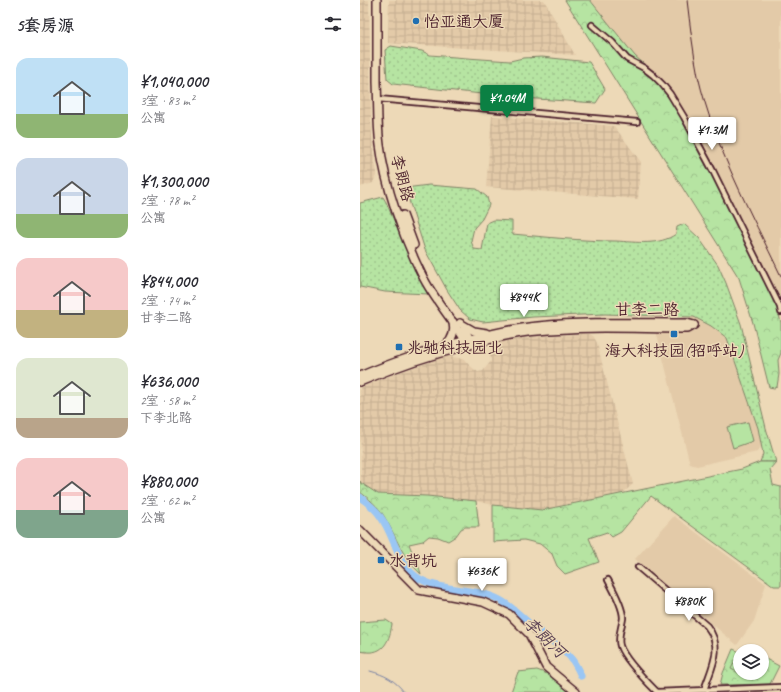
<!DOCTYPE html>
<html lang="zh">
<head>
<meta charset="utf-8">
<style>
	body { margin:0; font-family:Caveat,"LXGW WenKai TC",sans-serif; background:#f2f2f3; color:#2b2b33; height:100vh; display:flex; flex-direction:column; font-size:15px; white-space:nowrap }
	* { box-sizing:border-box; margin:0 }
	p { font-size:13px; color:#7c7c81 }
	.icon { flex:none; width:22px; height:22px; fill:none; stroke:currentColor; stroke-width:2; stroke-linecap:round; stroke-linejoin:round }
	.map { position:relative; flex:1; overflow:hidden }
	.side { display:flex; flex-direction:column; background:#fff; width:360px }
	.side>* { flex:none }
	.buttons { position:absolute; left:373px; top:644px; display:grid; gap:8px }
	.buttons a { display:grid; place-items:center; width:36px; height:36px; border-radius:50%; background:#fff; box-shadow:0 1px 3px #0004; font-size:20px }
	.price { position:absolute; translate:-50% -34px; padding:0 9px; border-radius:4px; background:#fff; color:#222; font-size:13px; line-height:26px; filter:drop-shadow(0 1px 2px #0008) }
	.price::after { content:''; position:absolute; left:50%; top:24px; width:12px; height:9px; margin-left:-6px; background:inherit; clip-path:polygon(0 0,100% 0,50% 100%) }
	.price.active { background:#0b8043; color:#fff }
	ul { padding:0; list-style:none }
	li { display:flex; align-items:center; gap:12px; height:100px; padding:0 16px }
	li span { display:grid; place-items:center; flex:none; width:112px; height:80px; border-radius:12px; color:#555 }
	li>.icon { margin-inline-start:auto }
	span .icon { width:48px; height:48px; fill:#fffc; stroke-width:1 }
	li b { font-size:17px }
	h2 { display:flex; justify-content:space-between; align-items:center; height:48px; padding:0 16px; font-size:17px }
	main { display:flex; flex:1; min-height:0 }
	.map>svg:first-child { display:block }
	.built { fill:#e3caa8 }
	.industrial { fill:url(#industrial-grid) }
	.grass { fill:url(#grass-dots); stroke:#808266 }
	.forest { fill:url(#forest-crowns); stroke:#808266 }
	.pitch { fill:#b6e4a2; stroke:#808266 }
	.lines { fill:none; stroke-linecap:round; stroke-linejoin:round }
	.stream { stroke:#7a83a4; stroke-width:1 }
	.river { stroke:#9ac6f4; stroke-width:7 }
	.street-casing { stroke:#4a1f2b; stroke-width:8 }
	.secondary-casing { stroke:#4a1f2b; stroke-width:10 }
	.street { stroke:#edd9b7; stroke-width:4.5 }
	.secondary { stroke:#edd9b7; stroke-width:7 }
	.rail { stroke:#4a1f2b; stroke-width:1 }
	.poi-dot { fill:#1f6fb2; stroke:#edd9b7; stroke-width:1.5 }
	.labels { text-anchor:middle; stroke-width:3; stroke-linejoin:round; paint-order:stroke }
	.poi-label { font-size:16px; fill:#4a1f2b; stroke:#edd9b7; text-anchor:start }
	.street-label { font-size:16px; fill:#4a1f2b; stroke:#edd9b7 }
	.water-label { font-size:17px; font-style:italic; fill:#5a4053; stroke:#edd9b7 }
</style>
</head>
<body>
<main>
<section class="side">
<h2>5套房源<svg class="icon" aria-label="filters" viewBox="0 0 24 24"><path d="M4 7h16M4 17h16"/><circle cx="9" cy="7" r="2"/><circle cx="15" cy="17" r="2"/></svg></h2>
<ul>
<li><span style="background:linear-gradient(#bfe0f5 70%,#8fb573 0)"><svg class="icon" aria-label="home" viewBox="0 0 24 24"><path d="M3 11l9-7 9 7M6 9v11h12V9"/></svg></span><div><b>¥1,040,000</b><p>3室 · 83 m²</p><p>公寓</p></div></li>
<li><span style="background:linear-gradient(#c9d6e8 70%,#8fb573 0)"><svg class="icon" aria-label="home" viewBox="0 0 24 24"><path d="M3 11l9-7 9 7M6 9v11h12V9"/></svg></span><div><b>¥1,300,000</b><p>2室 · 78 m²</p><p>公寓</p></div></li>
<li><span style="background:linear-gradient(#f6c9c9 65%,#c2b280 0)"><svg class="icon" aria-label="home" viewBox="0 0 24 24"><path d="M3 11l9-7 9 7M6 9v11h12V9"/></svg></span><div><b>¥844,000</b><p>2室 · 74 m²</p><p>甘李二路</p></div></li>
<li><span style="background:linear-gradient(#dfe7d0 75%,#b9a48a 0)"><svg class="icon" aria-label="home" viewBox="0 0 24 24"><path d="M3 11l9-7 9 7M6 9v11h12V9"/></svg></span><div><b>¥636,000</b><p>2室 · 58 m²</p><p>下李北路</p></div></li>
<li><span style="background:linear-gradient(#f6c9c9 65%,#7fa58c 0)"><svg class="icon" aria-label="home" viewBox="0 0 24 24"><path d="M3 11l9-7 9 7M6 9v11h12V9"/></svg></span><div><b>¥880,000</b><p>2室 · 62 m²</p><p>公寓</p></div></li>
</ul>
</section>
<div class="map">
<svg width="421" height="692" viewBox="0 0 421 692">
	<defs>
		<pattern id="industrial-grid" width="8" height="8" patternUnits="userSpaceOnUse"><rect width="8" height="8" fill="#e3caa8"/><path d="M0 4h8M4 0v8" fill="none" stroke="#c4ad91"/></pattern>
		<pattern id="grass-dots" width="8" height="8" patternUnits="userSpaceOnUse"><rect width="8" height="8" fill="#b6e4a2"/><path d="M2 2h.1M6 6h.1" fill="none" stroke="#9ec38c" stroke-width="1.8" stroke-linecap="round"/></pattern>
		<pattern id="forest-crowns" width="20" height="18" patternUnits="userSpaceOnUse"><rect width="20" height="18" fill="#b6e4a2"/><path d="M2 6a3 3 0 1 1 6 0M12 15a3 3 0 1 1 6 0" fill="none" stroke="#9ec38c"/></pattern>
	</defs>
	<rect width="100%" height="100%" fill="#edd9b7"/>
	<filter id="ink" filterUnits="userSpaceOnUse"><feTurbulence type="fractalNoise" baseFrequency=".025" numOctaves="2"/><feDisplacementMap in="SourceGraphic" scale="8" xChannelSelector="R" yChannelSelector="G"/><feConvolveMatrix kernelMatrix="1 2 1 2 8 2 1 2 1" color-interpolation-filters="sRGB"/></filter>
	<g filter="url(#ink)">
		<g class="built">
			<path d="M230,0H421V323L417,307L351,172L294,73L275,56Z"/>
			<path d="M334,317L351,326L367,338L398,428L402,445L397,452L337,466L330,464L294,323Z"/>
			<path d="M314,516L406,584L394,621L377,645L275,559Z"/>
		</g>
		<g class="industrial">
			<path d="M0,0H9L11,120L13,152L17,173L13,183L0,187Z"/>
			<path d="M29,0H184L215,55L28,43Z"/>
			<path d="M132,116L254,126L281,162L278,199L126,187Z"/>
			<path d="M222,334H230L234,337L237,343L273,484L262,494L181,510L133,505L116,501L67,496L18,494L1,483L0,388L38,373L87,356L104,359L109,365L118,372L123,371L131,361L130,354L132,350L136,345L142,342L173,337Z"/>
		</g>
		<g class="grass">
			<path d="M31,46L62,51L70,55L107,58L150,61L163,58L182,57L229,62L245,89L236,103L148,97L33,84L27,79L25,50Z"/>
			<path d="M69,185L117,189L127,197L129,205L122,219L114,228L111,241L114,249L122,250L127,223L134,220L152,221V234C187,237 221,241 256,241C276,242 299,246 316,234L317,227L324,224L339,238L358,265L366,283L381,324L406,428L416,462H400L403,454L398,428L367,338L351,326L334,317L245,314L173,317L123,322L110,319L100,310L87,290L65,250L45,188Z"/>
			<path d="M23,197L26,202L52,262L68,294L25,292L0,287V203Z"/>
		</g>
		<g class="forest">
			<path d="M205,0H230L275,56L294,73L325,123L351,172L417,307L421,323V353L418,360L419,374L417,387L414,388L409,387L393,323L379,278Z"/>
			<path d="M400,462H416L410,469L413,485L421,487V586H414L291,496L261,532L252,537L247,532L229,538L239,562L205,574L197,566L192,554L180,544L164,540L133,542V505L182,510L382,469Z"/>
			<path d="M0,481L1,483L18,494L67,496L116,501L119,527H105L101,529L96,536L88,541L78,537L69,536L63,541L49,544C53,555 58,562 61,574C40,555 38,539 24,516C19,507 8,498 0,492Z"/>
			<path d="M26,620L32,624C29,644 22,656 0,651V622Z"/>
			<path d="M373,649L380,652V673H402V661L404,658L419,666L410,684L360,685L363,673Z"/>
			<path d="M177,670L193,676L209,692H151L158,672Z"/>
		</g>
		<g class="pitch">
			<path d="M388,422L393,441L373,448L367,427Z"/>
			<path d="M378,654L380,656L379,673L371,669Z"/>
		</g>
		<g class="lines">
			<path class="stream" d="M10,671C25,675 35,680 44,692"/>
			<path class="river" d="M0,497C7,503 15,508 20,516C35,536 37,566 60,579C82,591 109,588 131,596C149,602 161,617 175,628C187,638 200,646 210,657C215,663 218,669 221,676"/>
			<defs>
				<g id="street">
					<path d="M232,25L252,42L267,59L284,68L293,75L302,84L310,94L324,117L353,171L420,307L421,312"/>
					<path d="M18,99L277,122"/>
					<path d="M278,567L347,626C364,648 352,666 344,690"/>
					<path d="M248,580C253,589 263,608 263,618C262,627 257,637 260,646C264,658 288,683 297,692"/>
					<path d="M297,692L421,687"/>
				</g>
				<g id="secondary">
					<path d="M17,0C17,27 17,55 17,82C18,103 17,124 20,145C25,186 43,237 62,275C74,300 94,321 108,345"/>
					<path d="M43,215L54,245"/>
					<path d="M100,323L114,331L127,333"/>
					<path d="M104,329L113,344"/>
					<path d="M86,345C93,339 95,332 93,322"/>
					<path d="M0,376C35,361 70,350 107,340C130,334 154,328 178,326C227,321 277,323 327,323L334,325"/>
					<path d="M0,382C35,367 70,355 107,346C130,339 154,333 178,331C227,326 278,329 327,329L334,325"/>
					<path d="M0,530L59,590L123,602L149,614L169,634L186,667L216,692"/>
				</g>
			</defs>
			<use href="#street" class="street-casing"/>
			<use href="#secondary" class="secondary-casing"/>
			<use href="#street" class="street"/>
			<use href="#secondary" class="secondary"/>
			<path class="rail" d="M327,0C330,25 333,51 338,76C354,146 390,211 421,276"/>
		</g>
	</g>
	<g class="poi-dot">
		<circle cx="56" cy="21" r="4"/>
		<rect x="310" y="330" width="8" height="8" rx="2"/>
		<rect x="35" y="343" width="8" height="8" rx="2"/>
		<rect x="17" y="556" width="8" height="8" rx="2"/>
	</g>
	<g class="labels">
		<g class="poi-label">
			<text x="64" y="27">怡亚通大厦</text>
			<text x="47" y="353">兆驰科技园北</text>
			<text x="314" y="356" text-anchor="middle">海大科技园(招呼站)</text>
			<text x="29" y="566">水背坑</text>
		</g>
		<g class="street-label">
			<text transform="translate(43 178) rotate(75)" y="6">李朗路</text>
			<text x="287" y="315">甘李二路</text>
		</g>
		<g class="water-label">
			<text transform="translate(185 637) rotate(43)" y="6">李朗河</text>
		</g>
	</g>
</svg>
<div class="buttons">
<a><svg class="icon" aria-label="layers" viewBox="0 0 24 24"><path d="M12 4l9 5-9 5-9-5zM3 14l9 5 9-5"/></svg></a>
</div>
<b class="price active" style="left:147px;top:119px">¥1.04M</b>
<b class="price" style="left:352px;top:151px">¥1.3M</b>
<b class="price" style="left:164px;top:318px">¥844K</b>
<b class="price" style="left:122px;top:592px">¥636K</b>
<b class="price" style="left:329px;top:622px">¥880K</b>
</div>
</main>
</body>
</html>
